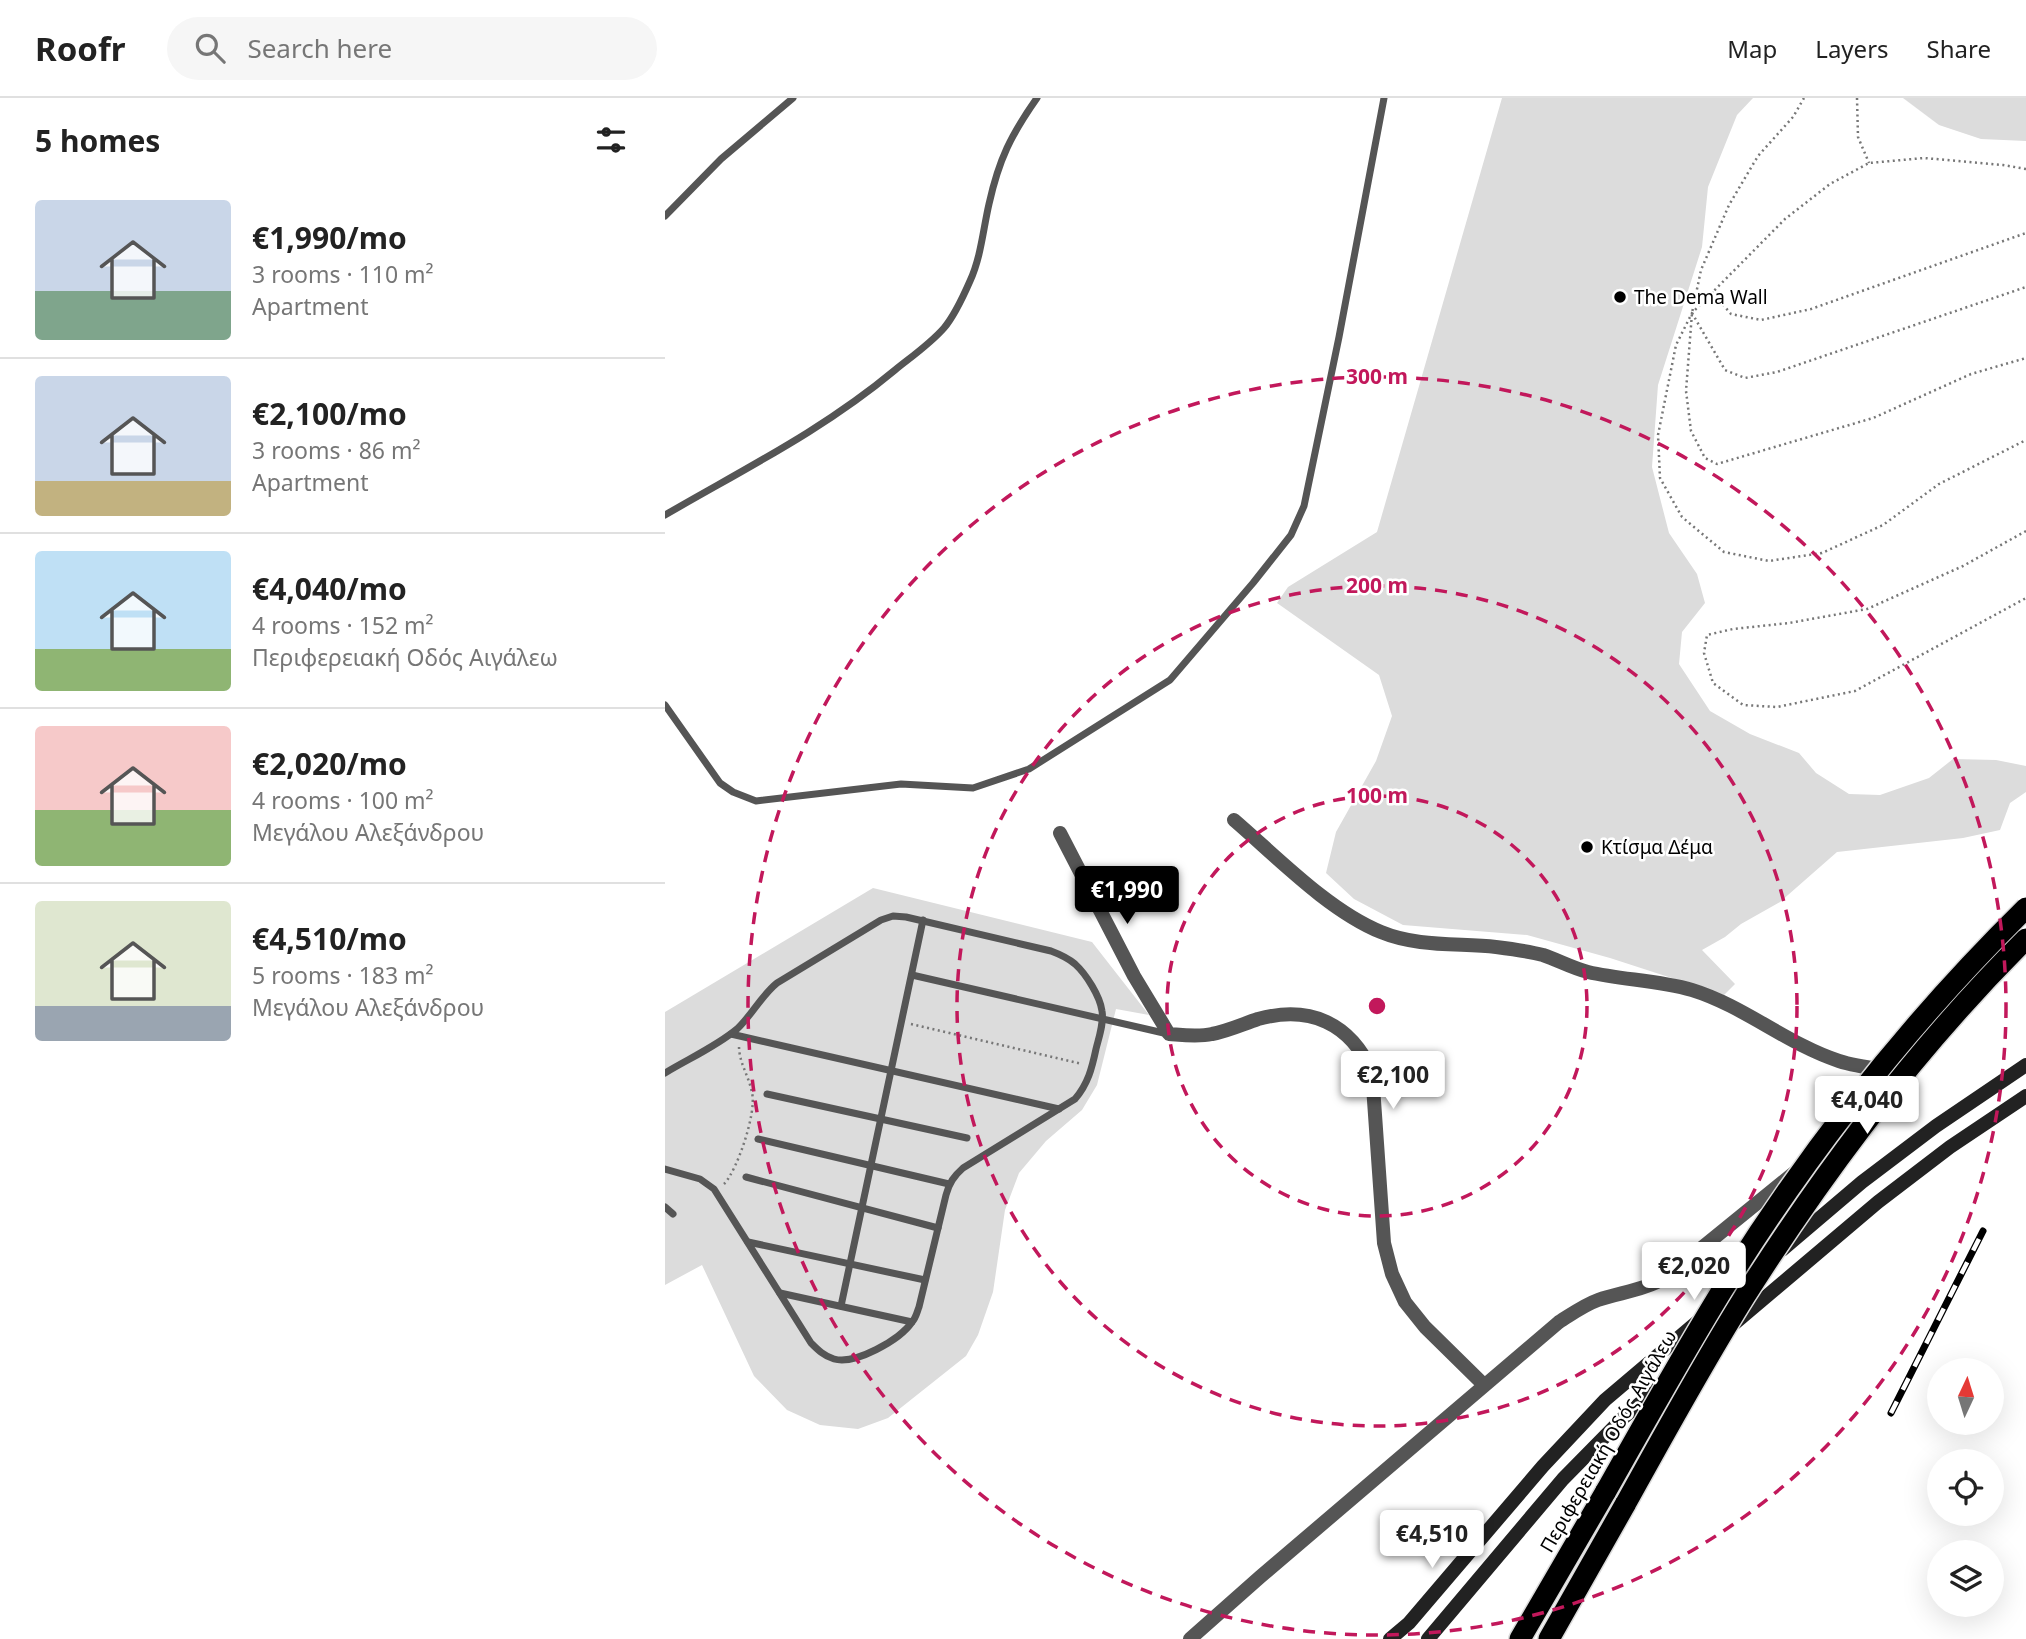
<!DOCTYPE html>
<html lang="en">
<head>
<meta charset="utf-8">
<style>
	body { margin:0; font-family:"Noto Sans",sans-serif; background:#f6f6f6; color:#222; height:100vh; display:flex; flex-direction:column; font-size:26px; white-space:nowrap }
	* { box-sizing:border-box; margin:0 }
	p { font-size:23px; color:#767676 }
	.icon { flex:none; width:38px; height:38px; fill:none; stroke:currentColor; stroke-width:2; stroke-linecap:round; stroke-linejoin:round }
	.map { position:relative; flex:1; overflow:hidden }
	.side { display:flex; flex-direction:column; background:#fff; width:665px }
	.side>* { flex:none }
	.needle { width:46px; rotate:4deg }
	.tools { position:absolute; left:1262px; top:1260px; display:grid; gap:14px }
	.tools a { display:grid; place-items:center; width:77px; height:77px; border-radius:50%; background:#fff; box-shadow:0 7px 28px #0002; font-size:35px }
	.price { position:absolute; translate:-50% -60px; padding:0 16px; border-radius:7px; background:#fff; color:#222; font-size:23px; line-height:46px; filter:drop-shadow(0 2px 4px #0008) }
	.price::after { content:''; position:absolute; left:50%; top:42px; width:21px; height:16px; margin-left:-10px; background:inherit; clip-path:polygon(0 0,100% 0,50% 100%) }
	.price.current { background:#000; color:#fff }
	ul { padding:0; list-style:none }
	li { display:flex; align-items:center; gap:21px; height:175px; padding:0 35px }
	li+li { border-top:2px solid #e0e0e0 }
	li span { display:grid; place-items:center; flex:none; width:196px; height:140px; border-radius:7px; color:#555 }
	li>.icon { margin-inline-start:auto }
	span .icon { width:84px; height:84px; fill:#fffc; stroke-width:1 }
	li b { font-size:30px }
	h2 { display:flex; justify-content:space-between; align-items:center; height:84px; padding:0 35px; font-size:30px }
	header { display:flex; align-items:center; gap:42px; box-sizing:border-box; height:98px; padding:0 35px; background:#fff; border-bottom:2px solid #e0e0e0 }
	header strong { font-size:33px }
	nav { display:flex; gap:38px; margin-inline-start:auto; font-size:24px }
	.search { width:490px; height:63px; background:#f6f6f6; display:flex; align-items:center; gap:18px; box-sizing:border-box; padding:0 24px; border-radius:38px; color:#767676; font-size:26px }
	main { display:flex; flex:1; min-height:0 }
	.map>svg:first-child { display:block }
	.green { fill:#dcdcdc }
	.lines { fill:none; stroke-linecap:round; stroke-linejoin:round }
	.highway-casing { stroke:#dbdbdb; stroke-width:24 }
	.path { stroke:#777; stroke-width:2.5; stroke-dasharray:2 3.5; stroke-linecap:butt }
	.lane { stroke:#555; stroke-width:7 }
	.street { stroke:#555; stroke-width:14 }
	.secondary { stroke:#222; stroke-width:14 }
	.highway { stroke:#000; stroke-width:21 }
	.rail-casing { stroke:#000; stroke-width:7 }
	.rail { stroke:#fff; stroke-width:4.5; stroke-dasharray:13; stroke-linecap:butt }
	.highway-bridge-casing { stroke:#dbdbdb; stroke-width:24; stroke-linecap:butt }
	.highway-bridge { stroke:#000; stroke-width:21 }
	.ring { fill:none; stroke:#c2185b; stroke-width:3.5; stroke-dasharray:12 9 }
	.poi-dot { fill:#000; stroke:#fff; stroke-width:2.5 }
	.labels { text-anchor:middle; stroke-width:5; stroke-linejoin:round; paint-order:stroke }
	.poi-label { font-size:19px; fill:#000; stroke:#fff; text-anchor:start }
	.street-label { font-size:19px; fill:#000; stroke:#fff }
	.centre { fill:#c2185b; stroke:#fff; stroke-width:3.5 }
	.ring-label { font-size:21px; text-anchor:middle; font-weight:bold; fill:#c2185b; stroke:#fff; stroke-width:5; stroke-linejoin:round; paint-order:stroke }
</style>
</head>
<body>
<header>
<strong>Roofr</strong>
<div class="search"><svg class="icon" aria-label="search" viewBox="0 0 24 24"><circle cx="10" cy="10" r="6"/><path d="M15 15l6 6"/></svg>Search here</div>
<nav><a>Map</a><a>Layers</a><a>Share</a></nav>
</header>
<main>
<section class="side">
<h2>5 homes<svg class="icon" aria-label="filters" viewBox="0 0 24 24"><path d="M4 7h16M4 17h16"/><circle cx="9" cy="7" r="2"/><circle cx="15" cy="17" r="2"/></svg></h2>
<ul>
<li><span style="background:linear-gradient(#c9d6e8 65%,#7fa58c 0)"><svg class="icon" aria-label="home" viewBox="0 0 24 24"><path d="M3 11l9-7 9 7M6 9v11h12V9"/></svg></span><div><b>€1,990/mo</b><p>3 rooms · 110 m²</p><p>Apartment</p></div></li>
<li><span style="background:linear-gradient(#c9d6e8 75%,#c2b280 0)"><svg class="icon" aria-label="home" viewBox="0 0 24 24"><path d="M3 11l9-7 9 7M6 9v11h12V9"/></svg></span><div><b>€2,100/mo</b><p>3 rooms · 86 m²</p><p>Apartment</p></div></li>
<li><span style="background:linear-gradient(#bfe0f5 70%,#8fb573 0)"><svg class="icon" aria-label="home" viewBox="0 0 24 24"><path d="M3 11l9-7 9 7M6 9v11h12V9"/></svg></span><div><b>€4,040/mo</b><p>4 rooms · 152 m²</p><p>Περιφερειακή Οδός Αιγάλεω</p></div></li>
<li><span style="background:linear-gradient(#f6c9c9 60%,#8fb573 0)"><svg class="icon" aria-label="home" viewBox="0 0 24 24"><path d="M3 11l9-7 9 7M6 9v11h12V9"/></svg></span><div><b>€2,020/mo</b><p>4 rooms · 100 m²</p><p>Μεγάλου Αλεξάνδρου</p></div></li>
<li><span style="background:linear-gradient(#dfe7d0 75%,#9aa5b1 0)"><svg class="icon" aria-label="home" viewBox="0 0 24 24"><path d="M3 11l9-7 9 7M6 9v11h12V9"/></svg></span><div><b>€4,510/mo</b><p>5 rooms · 183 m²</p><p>Μεγάλου Αλεξάνδρου</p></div></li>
</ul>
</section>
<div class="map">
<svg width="1361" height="1541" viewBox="0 0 1361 1541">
	<rect width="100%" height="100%" fill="#fff"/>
	<g class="green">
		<path d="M837,0H1088L1072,17L1043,89L1037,149L993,287L987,369L1004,435L1032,476L1040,505L1017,534L1014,566L1045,613L1085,636L1134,655L1151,675L1184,696L1215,697L1264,680L1288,661L1331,662L1361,668V694L1345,705L1335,732L1298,740L1172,754L1115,804L1076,826L1060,839L1037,852L1070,886L1059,897L945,860L862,837L738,827L689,801L661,775L671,734L711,663L727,618L714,577L612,505L623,489L712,434Z"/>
		<path d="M1238,0H1361V43L1316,41L1274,27Z"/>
		<path d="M208,790L427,844L484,917L451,911L432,987L417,1012L381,1043L354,1075L340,1112L328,1194L313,1237L301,1258L223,1320L193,1331L155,1327L122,1312L89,1278L37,1167L0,1187V914Z"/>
	</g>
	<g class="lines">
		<defs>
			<g id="highway">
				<path d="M855,1541L941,1393"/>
				<path d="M884,1541L961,1405"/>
			</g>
		</defs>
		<use href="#highway" class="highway-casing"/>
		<g class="path">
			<path d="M1139,0L1128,19L1093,58L1064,107L1036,172L1027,215L1021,293L1026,333L1040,360L1052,366L1208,320L1306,276L1361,260"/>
			<path d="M1192,0L1193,39L1204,65"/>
			<path d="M1361,71L1338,67L1259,60L1204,65L1165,86L1120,121L1027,215L1011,247L993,337L995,380L1017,419L1059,454L1104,463L1157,455L1218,427L1274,386L1361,342"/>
			<path d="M1047,194L1066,216L1096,222L1146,211L1361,135"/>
			<path d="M1027,215L1060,272L1080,280L1112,274L1361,189"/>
			<path d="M1361,433L1298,468L1202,511L1124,525L1068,531L1042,537L1039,555L1048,585L1078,607L1112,609L1190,593L1361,500"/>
			<path d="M246,926L417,966"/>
			<path d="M59,1086C72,1073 92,1014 87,995C84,978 74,965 74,948"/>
		</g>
		<g class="lane">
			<path d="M0,118L56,61L128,0"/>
			<path d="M0,417C81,370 158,332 230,272C246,259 265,246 279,230C290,217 298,199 305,183C316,159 318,132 324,106C334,61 346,37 372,0"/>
			<path d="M0,607L55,685L68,694L91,703L236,686L308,690L364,671L505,582L588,485L626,437L639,408L674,239L719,0"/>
			<path d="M247,877L503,936"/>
			<path d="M66,936L394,1011"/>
			<path d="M0,975C23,961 52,948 72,931C87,917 96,898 112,885L216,822L228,818L241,819L386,853C394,856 403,860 410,866C421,876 435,898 437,913C439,925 434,939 431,951C427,970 423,986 410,1001L298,1070C289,1078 284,1085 281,1097L254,1209C252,1214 251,1220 247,1224C235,1242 190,1267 169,1261C159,1258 153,1252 146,1245L49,1091L35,1081L0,1071"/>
			<path d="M102,996L302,1040"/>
			<path d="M93,1041L284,1086"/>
			<path d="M81,1079L273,1130"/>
			<path d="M0,1109L8,1116"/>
			<path d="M83,1144L260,1182"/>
			<path d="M115,1195L247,1224"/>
			<path d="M176,1208L258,822"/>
		</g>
		<g class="street">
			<path d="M569,722C612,759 664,813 716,834C752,849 793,845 831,849C847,851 863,853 878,857C893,862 907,870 923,874C957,882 992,882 1027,892C1079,908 1122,946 1174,963C1189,968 1206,970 1221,972"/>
			<path d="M395,735L469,878L504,936C518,937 533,939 547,936C563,933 578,926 593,921C645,907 685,925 707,974L719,1145L727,1176L740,1204L760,1229L819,1287"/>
			<path d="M525,1541L595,1479L894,1224C907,1216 919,1207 933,1202C957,1194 980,1192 1001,1179L1129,1075"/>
		</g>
		<g class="secondary">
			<path d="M1117,1152L1197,1084L1271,1028L1361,967"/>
			<path d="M1070,1225L1213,1104L1285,1049L1361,998"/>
			<path d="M725,1541L744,1525L878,1368L940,1302L1032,1224"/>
			<path d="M763,1541L898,1381L958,1320L995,1288"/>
		</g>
		<use href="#highway" class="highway"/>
		<defs>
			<path id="rail" d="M1226,1315L1318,1133"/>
		</defs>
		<use href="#rail" class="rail-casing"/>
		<use href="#rail" class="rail"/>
		<defs>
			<g id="highway-bridge">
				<path d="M941,1393C980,1324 1019,1254 1061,1186C1146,1050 1246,923 1361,810"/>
				<path d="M961,1405C1000,1335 1038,1265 1080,1198C1160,1072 1255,946 1361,841"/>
			</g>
		</defs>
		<use href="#highway-bridge" class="highway-bridge-casing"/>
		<use href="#highway-bridge" class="highway-bridge"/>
	</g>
	<g class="ring">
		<circle cx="712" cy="908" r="210"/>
		<circle cx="712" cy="908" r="420"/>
		<circle cx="712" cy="908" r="629"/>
	</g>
	<g class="poi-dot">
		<circle cx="955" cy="199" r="7"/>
		<circle cx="922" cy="749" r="7"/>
	</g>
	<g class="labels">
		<g class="poi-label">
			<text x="969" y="206">The Dema Wall</text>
			<text x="936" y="756">Κτίσμα Δέμα</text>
		</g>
		<g class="street-label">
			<text transform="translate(943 1343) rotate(-60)" y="7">Περιφερειακή Οδός Αιγάλεω</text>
		</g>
	</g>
	<circle cx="712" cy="908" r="10" class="centre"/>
	<g class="ring-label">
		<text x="712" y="286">300 m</text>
		<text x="712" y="495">200 m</text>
		<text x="712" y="705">100 m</text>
	</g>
</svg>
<div class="tools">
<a><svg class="needle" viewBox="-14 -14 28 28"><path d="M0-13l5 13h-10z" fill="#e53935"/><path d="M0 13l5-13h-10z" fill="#767676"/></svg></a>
<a><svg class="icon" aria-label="locate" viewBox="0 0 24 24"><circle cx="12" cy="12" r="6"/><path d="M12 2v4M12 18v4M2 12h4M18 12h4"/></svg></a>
<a><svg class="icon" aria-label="layers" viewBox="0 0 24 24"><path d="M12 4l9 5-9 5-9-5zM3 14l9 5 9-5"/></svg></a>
</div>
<b class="price current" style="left:462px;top:828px">€1,990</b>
<b class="price" style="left:728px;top:1013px">€2,100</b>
<b class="price" style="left:1202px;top:1038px">€4,040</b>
<b class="price" style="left:1029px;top:1204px">€2,020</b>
<b class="price" style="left:767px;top:1472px">€4,510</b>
</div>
</main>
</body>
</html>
